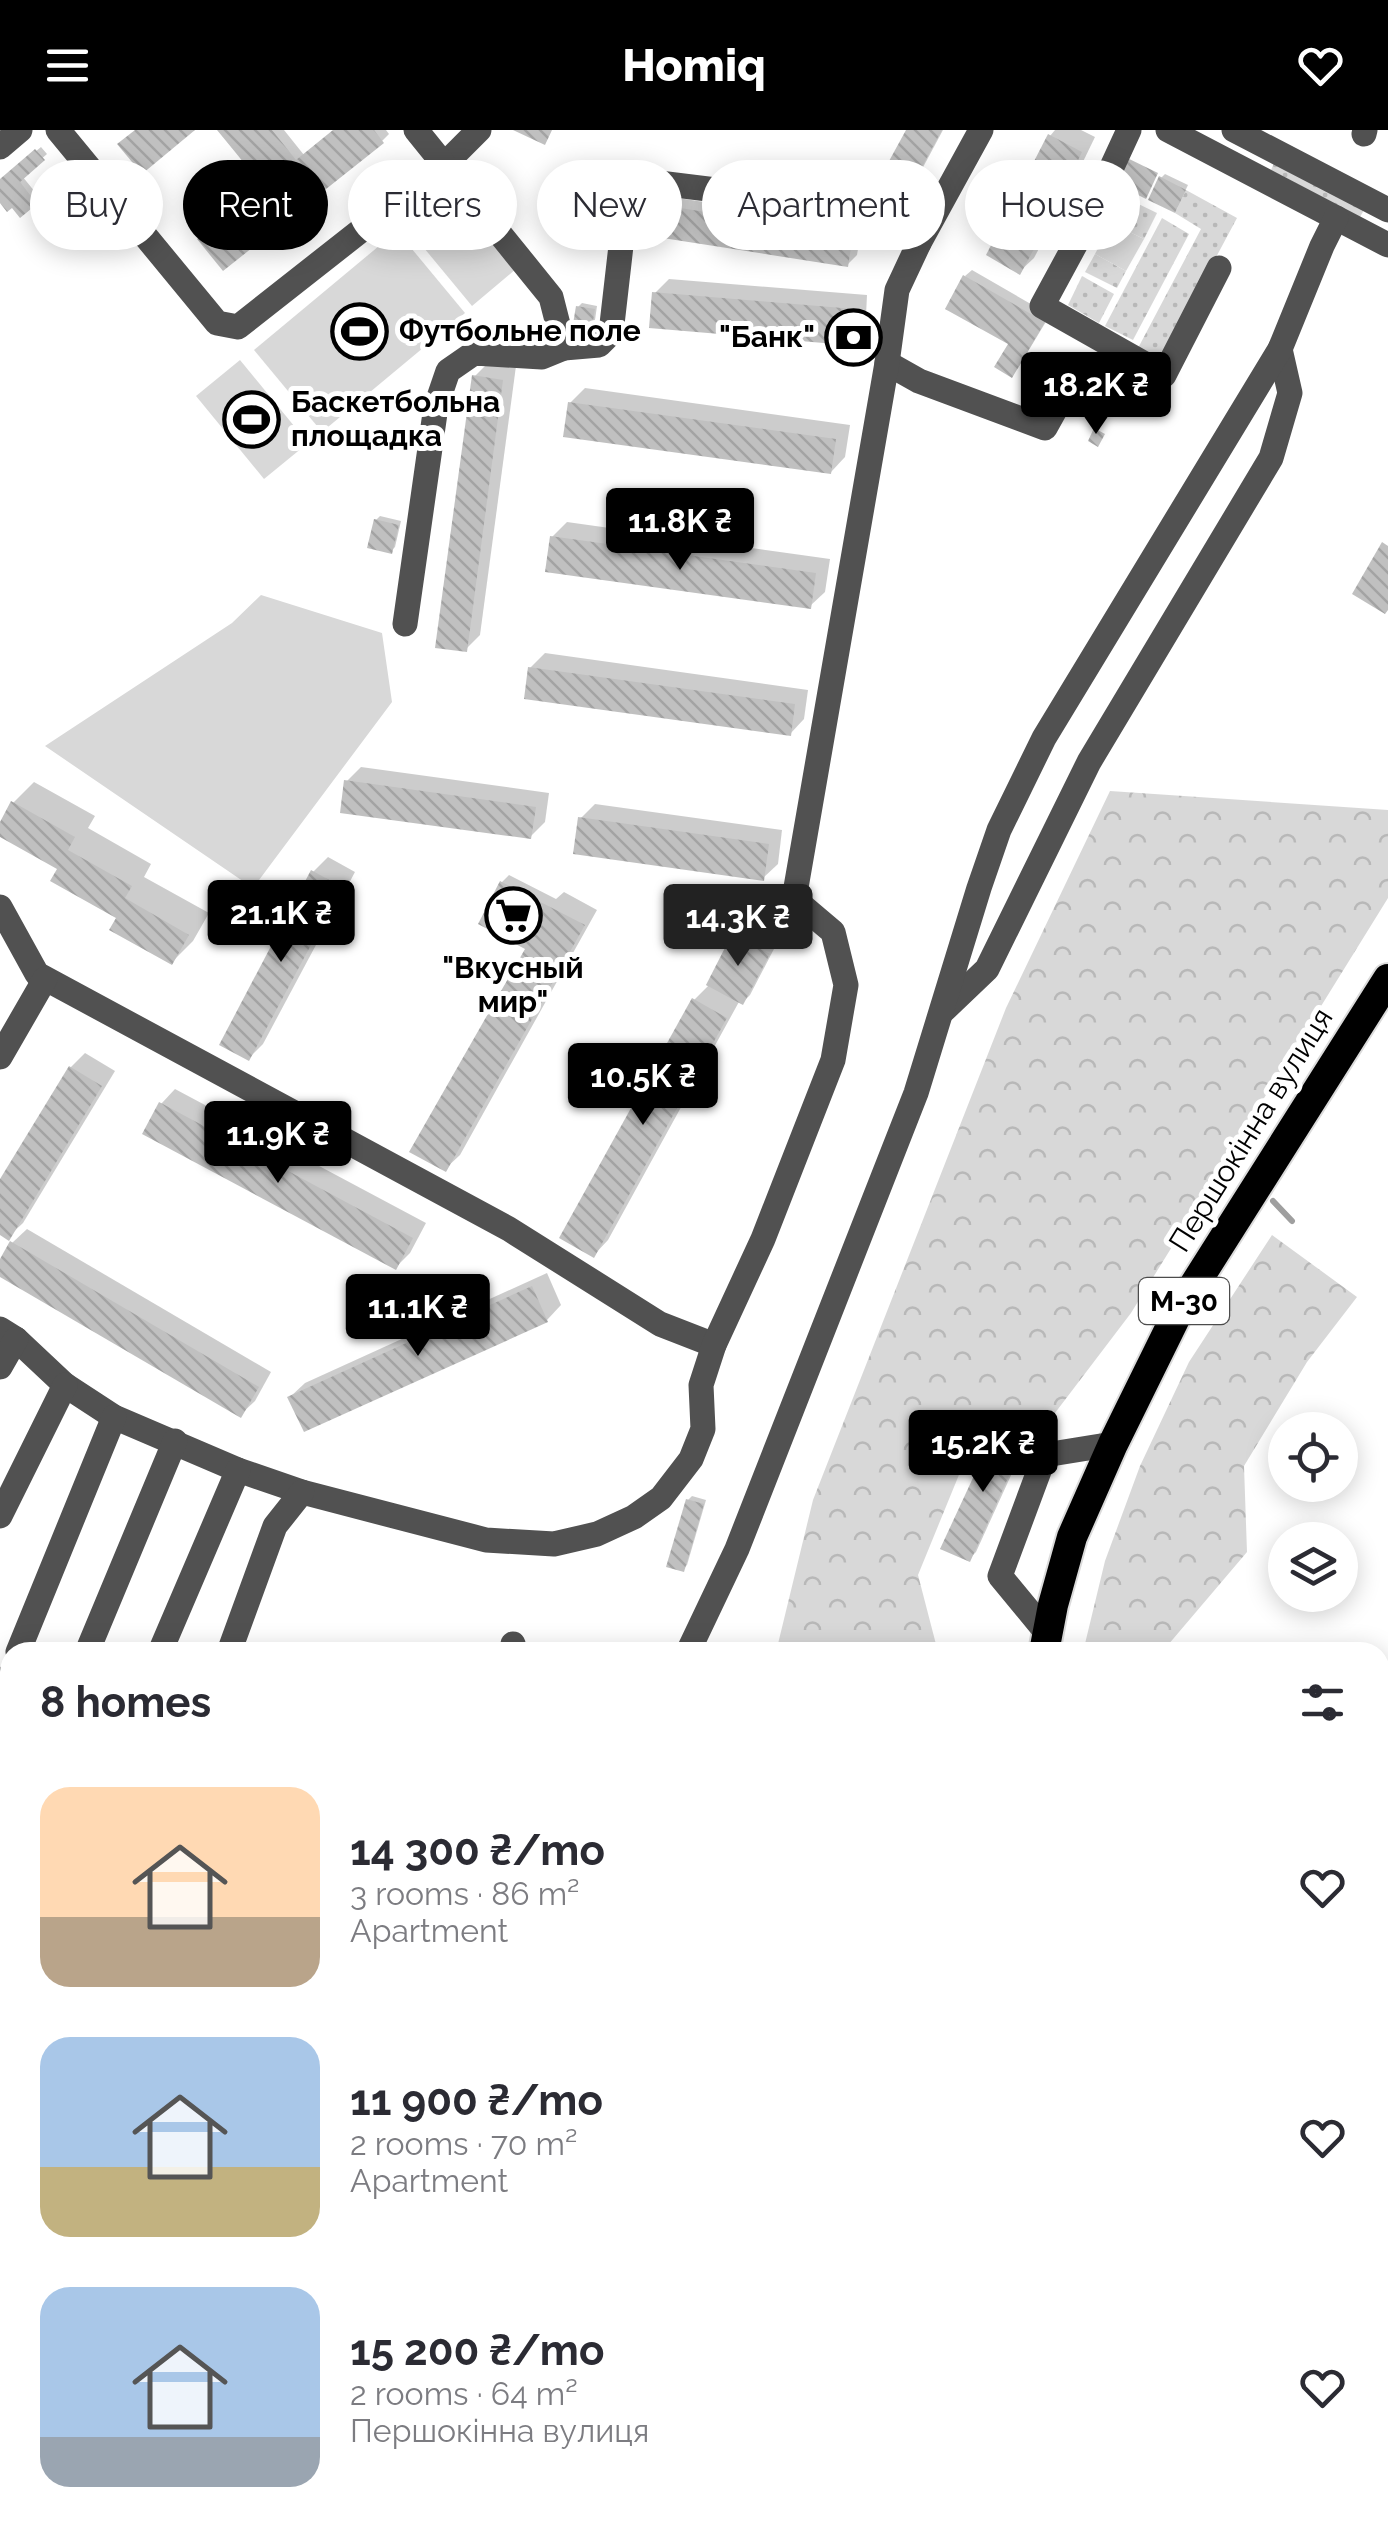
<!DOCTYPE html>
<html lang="en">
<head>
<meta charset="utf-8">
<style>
	body { margin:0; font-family:Raleway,sans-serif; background:#f7f7f7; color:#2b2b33; height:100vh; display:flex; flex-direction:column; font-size:38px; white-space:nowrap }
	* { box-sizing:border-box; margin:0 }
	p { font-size:32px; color:#7c7c81 }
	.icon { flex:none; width:55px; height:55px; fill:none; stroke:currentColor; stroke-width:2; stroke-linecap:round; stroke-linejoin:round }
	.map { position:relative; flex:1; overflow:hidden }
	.side { position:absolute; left:0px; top:1512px; width:1390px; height:892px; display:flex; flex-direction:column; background:#fff; border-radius:30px 30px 0 0; box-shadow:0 5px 25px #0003 }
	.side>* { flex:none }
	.guide { position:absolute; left:30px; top:30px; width:1330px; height:90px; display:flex; gap:20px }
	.tools { position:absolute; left:1268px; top:1282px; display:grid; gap:20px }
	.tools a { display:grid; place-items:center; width:90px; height:90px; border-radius:50%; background:#fff; box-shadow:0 5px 25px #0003; font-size:50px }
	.price { position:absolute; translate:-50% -85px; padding:0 22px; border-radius:10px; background:#000; color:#fff; font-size:32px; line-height:65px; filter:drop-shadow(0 2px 5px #0008) }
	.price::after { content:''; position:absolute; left:50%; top:60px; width:30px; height:22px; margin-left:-15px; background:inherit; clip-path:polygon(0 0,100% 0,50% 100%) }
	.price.current { background:#222; color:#fff }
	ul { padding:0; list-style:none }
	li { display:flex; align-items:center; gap:30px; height:250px; padding:0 40px }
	li span { display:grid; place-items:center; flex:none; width:280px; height:200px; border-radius:30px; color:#555 }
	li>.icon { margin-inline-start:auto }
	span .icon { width:120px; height:120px; fill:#fffc; stroke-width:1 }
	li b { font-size:42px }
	h2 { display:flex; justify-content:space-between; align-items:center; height:120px; padding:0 40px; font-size:42px }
	.pill { padding:0 35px; border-radius:45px; background:#fff; box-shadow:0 5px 25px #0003; font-size:35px; line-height:90px }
	.pill.current { background:#000; color:#fff }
	header { display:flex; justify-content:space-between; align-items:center; height:130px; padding:0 40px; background:#000; color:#fff; font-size:45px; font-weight:800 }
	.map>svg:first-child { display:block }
	.grass { fill:url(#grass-dots) }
	.forest { fill:url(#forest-crowns) }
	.green { fill:#d8d8d8 }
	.shadow { fill:#0003 }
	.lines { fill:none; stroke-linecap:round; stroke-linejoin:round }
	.stream { stroke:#9f9f9f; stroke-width:6 }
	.building { fill:url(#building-back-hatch) }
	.highway-casing { stroke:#dbdbdb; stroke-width:34 }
	.minor { stroke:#515151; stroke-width:25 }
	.highway { stroke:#000; stroke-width:30 }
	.labels { text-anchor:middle; stroke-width:10; stroke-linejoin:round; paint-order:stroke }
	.shield { fill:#fff; stroke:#4c4c4c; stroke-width:2.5 }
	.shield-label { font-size:28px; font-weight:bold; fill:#000 }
	.poi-label { font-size:30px; font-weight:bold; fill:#000; stroke:#fff; text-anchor:start }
	.street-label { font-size:30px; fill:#000; stroke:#fff }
</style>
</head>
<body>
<header><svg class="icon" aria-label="menu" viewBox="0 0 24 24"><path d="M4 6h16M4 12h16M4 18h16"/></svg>Homiq<svg class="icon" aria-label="heart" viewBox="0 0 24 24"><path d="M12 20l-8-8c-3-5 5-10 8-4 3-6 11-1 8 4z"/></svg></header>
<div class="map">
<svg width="1388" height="2404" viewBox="0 0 1388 2404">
	<defs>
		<pattern id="grass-dots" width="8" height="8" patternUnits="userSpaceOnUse" patternTransform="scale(2.5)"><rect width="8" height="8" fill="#d8d8d8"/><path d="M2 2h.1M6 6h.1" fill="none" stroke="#b8b8b8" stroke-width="1.8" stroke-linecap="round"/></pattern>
		<pattern id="forest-crowns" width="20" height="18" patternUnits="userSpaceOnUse" patternTransform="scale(2.5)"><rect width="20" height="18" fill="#d8d8d8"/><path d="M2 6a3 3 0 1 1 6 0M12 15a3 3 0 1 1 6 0" fill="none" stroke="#b8b8b8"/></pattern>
		<pattern id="building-back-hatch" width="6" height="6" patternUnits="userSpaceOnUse" patternTransform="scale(2.5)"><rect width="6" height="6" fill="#c0c0c0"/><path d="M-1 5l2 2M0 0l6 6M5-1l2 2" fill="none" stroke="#a3a3a3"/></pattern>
	</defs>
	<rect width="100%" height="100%" fill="#fff"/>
	<g class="grass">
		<path d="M1274,33L1364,80L1360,87L1271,40Z"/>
		<path d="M1186,60L1237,88L1160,232L1137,220L1201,99L1175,83Z"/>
		<path d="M1124,67L1157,83L1144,109L1111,93Z"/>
		<path d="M1162,88L1189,104L1133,210L1105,196Z"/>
		<path d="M1095,124L1126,141L1117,158L1085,142Z"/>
		<path d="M1082,146L1114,164L1099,193L1068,175Z"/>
	</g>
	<g class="forest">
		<path d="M1110,661L1388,680V768L1131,1183L1055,1283L981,1291L918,1445L938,1522H776L813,1370L1006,878Z"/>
		<path d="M1272,1105L1357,1167L1307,1232L1244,1336L1247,1422L1162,1522H1083L1105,1431L1140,1336L1189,1232Z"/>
		<path d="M1380,1959L1388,1969V2164L1380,2162Z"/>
		<path d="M0,2177L10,2180V2395H308L306,2404H0Z"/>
		<path d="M364,2395H538L536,2404H362Z"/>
		<path d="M625,2395H755L752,2404H621Z"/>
	</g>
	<g class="green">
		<path d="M450,59L516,139L472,176L405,95Z"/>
		<path d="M1111,93L1144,109L1126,141L1095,124Z"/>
		<path d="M397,101L465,183L322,302L254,220Z"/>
		<path d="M240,230L308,313L264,349L196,266Z"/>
		<path d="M261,465L382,503L392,572L253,758L45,616L232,493Z"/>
	</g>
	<g class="shadow">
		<path d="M220,0H284L304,25L335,0H386L389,4L382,11L266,55Z"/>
		<path d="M909,0H943L906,69L899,76Z"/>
		<path d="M1055,0H1081L1095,7L1063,73L1034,128L1019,142L1050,6Z"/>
		<path d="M41,17L47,24L22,46L40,68L20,84L12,74L0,69V51Z"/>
		<path d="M1165,44L1188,55L1178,76L1161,48Z"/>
		<path d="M653,64L831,92L838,85L863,89L857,125L847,135L644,74Z"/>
		<path d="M972,140L1050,185L1018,238L1012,245L1011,213L965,146Z"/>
		<path d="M669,149L867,165L866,186L874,187L873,199L858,213L655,163Z"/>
		<path d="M582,173L597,176L594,197L590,201L578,177Z"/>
		<path d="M489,232L516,236L480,505L466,519L474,247Z"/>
		<path d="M585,258L850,295L845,327L831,342L570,273Z"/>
		<path d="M380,386L401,391L395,417L391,421L376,390Z"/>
		<path d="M567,392L830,429L825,462L810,476L552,407Z"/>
		<path d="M545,523L808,560L804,589L790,604L530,538Z"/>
		<path d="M361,637L549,663L545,692L531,706L347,651Z"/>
		<path d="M34,652L95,686L88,698L151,734L144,747L209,783L193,811L172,832L61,738L0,704V697L13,673Z"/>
		<path d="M595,674L782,700L778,734L763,748L580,689Z"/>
		<path d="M328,727L355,742L263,914L249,928L313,742Z"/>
		<path d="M509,745L556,769L564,762L597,780L460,1025L445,1039L528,818L481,793L502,752Z"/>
		<path d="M740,799L775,817L750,865L743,872L740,870L608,1110L594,1125L694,870L709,855L734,806Z"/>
		<path d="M85,923L115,941L23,1093L8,1107L0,1102V1054L71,937Z"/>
		<path d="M175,959L426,1093L410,1123L396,1137L161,974Z"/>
		<path d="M27,1099L271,1242L255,1271L240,1285L0,1144V1134L12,1113Z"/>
		<path d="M547,1143L561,1175L547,1190L305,1299L290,1267L305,1253Z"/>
		<path d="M1020,1291L1033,1297L976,1422L969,1429L993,1310L1000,1303L1008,1307Z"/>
		<path d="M692,1366L706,1370L687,1435L683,1439L688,1370Z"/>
		<path d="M1038,2395H1085L1083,2404H1036Z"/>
	</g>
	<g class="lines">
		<path class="stream" d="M1273,1071L1292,1091"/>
	</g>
	<g class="building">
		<path d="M135,0H195L142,44L117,14Z"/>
		<path d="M217,0H272L296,30L333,0H374L384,13L223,141L197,109L263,56Z"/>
		<path d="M513,0H552L545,15Z"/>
		<path d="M906,0H942L899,79L871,64Z"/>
		<path d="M1048,4L1082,22L1049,91L1020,145L986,125Z"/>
		<path d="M35,19L45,30L20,52L37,74L20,88L12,78L7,82L0,73V49Z"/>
		<path d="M1123,26L1158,43L1146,69L1110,51Z"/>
		<path d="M1159,46L1186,60L1175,83L1148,70Z"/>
		<path d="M642,72L825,101L826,94L854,98L848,137L637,104Z"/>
		<path d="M963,145L1045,192L1012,248L994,237L1008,214L945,179Z"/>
		<path d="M652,162L854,179L852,200L860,201L859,216L649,198Z"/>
		<path d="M576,176L595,179L591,204L572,200Z"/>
		<path d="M472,245L503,250L467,522L435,518Z"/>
		<path d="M568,272L836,309L831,344L563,307Z"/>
		<path d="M1094,298L1105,304L1098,317L1088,311Z"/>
		<path d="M374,389L399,395L392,424L367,418Z"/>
		<path d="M550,406L816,443L811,479L545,442Z"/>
		<path d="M1382,412L1388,416V480L1385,484L1352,464Z"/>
		<path d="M528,537L795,574L791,606L524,569Z"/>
		<path d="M344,650L536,677L531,709L340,683Z"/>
		<path d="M11,671L75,707L68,720L132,756L125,768L189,805L172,835L109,800L116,788L50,751L57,739L0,707V692Z"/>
		<path d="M578,687L769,714L764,751L573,724Z"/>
		<path d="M311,740L342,757L249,931L219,915Z"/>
		<path d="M500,751L585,795L446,1042L409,1022L525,819L478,794Z"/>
		<path d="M732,804L770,824L743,875L706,855Z"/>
		<path d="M692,868L727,888L594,1128L559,1108Z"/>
		<path d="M69,936L102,956L9,1111L0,1105V1049Z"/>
		<path d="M159,972L413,1108L396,1140L142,1004Z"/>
		<path d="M10,1111L259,1257L241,1288L0,1147V1129Z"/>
		<path d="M532,1156L548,1192L304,1302L287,1267Z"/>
		<path d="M1011,1296L1028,1304L970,1432L940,1419L991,1309L1002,1313Z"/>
		<path d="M686,1369L704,1374L684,1442L666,1437Z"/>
		<path d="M10,1982V2073L8,2078L0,2074V2003Z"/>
		<path d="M1035,2395H1058L1080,2401L1079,2404H1034Z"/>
	</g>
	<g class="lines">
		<defs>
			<g id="highway">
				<path d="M1044,1522L1053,1475L1072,1407L1113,1314L1181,1176L1388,849"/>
				<path d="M925,2404L927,2395"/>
			</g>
		</defs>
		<use href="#highway" class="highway-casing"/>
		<g class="minor">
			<path d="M58,0L217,193L238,197L444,35L479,0"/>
			<path d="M1129,0L1081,104L1042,176L1164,245L1219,138"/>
			<path d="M1168,0L1388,115"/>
			<path d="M1234,0L1388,80"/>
			<path d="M1364,4L1365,0"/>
			<path d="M0,17L20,0"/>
			<path d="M564,218L599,215L611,203L626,72L651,52L847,76L919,113"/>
			<path d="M887,233L919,251L1045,298L1060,271"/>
			<path d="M405,494L436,276L448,241L474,223L542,227L564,218L551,167L416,0"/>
			<path d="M0,777L37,844L509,1099L660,1194L714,1215"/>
			<path d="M944,880L987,839L1089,632L1271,328L1290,263L1280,219"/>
			<path d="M0,927L45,849"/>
			<path d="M0,1199L16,1209L65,1255L114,1287L238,1340L302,1362L486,1410L554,1414L597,1404L634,1387L661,1368L691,1329L703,1299L701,1255L714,1215L763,1109L833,930L846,855L833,802L794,769L887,233L897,160L919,113L981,0"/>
			<path d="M0,1237L16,1209"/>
			<path d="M0,1386L65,1255"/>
			<path d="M1047,1503L1000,1446L1045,1325L1113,1314"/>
			<path d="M18,1522L114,1287"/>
			<path d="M87,1522L175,1311"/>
			<path d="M160,1522L238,1340"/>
			<path d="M229,1522L275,1396L302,1362"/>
			<path d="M511,1522L513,1514"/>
			<path d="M688,1522L737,1419L916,963L979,758L999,700L1044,608L1280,219L1322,116L1336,88"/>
			<path d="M0,1571L10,1545"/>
			<path d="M1380,1642L1388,1637"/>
			<path d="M1380,1674L1388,1669"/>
			<path d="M6,1719L10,1709"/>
			<path d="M0,1848L10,1852"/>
			<path d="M0,1904L10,1903"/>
			<path d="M1380,1918L1388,1928"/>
			<path d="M334,2404L337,2395"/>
		</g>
		<use href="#highway" class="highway"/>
	</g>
	<defs>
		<symbol id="stadium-ring" viewBox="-11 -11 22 22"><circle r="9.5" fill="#fff" stroke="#000" stroke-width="1.5"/><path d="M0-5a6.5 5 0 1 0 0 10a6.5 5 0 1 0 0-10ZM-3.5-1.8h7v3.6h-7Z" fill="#000"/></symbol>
		<symbol id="bank-ring" viewBox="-11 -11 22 22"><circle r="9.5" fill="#fff" stroke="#000" stroke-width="1.5"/><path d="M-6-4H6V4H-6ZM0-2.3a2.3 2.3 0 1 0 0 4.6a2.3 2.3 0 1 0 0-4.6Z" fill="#000"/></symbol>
		<symbol id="supermarket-ring" viewBox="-11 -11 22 22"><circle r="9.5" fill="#fff" stroke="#000" stroke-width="1.5"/><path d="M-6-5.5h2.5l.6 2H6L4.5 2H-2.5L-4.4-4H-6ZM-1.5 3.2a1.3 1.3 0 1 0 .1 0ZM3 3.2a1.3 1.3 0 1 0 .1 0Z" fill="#000"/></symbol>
	</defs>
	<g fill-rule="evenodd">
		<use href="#stadium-ring" x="328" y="170" width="63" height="63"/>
		<use href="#bank-ring" x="822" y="176" width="63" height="63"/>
		<use href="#stadium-ring" x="220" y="258" width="63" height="63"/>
		<use href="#supermarket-ring" x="482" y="754" width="63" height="63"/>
	</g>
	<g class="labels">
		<rect class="shield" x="1139" y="1148" width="90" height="46" rx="8"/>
		<g class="shield-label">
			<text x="1184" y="1181">М-30</text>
		</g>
		<g class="poi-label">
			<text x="399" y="211">Футбольне поле</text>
			<text x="815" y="217" text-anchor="end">"Банк"</text>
			<text x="291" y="282">Баскетбольна<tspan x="291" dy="34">площадка</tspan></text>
			<text x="513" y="848" text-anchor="middle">"Вкусный<tspan x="513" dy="34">мир"</tspan></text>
		</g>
		<g class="street-label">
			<text transform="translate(1251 1000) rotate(-58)" y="10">Першокінна вулиця</text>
		</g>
	</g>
</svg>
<div class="tools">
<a><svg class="icon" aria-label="locate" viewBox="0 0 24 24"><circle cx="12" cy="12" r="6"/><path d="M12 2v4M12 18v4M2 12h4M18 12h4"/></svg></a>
<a><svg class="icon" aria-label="layers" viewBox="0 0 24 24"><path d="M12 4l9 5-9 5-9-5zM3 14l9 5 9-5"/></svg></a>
</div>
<b class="price" style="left:1096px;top:307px">18.2K ₴</b>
<b class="price" style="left:680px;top:443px">11.8K ₴</b>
<b class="price" style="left:281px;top:835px">21.1K ₴</b>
<b class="price current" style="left:738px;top:839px">14.3K ₴</b>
<b class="price" style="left:643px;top:998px">10.5K ₴</b>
<b class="price" style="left:278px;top:1056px">11.9K ₴</b>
<b class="price" style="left:418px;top:1229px">11.1K ₴</b>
<b class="price" style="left:983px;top:1365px">15.2K ₴</b>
<div class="guide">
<a class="pill">Buy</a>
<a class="pill current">Rent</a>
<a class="pill">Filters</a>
<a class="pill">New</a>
<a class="pill">Apartment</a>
<a class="pill">House</a>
</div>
<section class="side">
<h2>8 homes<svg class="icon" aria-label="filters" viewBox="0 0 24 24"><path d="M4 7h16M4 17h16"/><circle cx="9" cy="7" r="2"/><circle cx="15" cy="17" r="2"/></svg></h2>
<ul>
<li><span style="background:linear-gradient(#ffd9b3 65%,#b9a48a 0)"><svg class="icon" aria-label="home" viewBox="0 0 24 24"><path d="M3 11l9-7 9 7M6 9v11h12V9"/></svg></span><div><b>14 300 ₴/mo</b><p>3 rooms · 86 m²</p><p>Apartment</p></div><svg class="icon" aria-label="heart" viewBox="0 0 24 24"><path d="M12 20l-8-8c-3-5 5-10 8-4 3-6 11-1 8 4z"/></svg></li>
<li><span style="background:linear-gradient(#a9c7e8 65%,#c2b280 0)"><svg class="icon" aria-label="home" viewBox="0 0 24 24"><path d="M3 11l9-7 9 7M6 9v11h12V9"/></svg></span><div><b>11 900 ₴/mo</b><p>2 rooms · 70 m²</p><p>Apartment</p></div><svg class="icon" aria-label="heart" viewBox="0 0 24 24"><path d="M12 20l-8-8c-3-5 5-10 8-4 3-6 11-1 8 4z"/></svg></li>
<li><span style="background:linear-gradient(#a9c7e8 75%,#9aa5b1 0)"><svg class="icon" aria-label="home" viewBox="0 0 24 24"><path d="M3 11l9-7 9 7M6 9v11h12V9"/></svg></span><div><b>15 200 ₴/mo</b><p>2 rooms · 64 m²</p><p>Першокінна вулиця</p></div><svg class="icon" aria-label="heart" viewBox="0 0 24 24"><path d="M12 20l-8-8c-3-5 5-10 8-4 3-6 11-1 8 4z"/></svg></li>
</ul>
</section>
</div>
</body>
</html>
